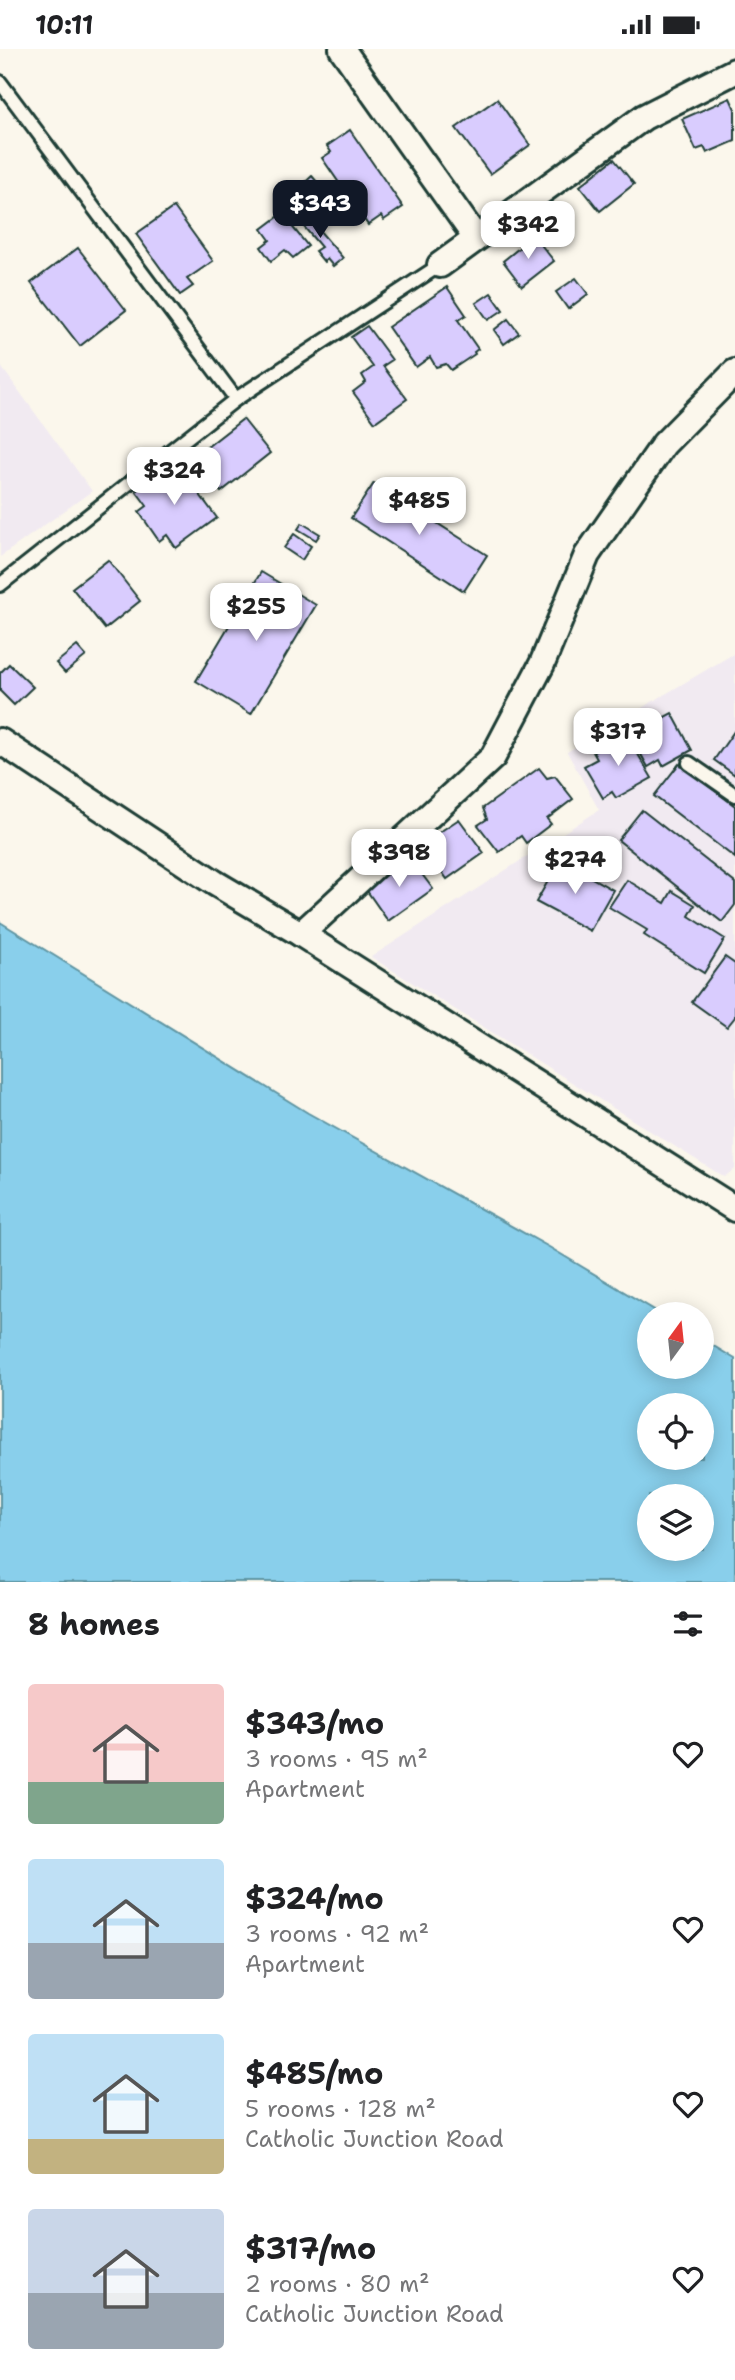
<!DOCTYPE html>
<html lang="en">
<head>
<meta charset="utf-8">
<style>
	body { margin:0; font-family:"Shantell Sans",sans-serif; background:#f6f6f6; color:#202124; height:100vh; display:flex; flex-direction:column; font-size:26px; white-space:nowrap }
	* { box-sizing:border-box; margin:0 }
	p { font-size:23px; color:#757577 }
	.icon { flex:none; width:38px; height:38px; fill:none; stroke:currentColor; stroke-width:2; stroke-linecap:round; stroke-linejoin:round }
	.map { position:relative; height:1533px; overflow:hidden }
	.side { display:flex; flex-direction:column; background:#fff; flex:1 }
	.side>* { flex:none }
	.needle { width:46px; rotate:15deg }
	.buttons { position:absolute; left:637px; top:1253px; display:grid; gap:14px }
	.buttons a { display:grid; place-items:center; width:77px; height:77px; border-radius:50%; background:#fff; box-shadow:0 4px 18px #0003; font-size:35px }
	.price { position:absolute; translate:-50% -60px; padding:0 16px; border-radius:14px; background:#fff; color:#222; font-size:23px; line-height:46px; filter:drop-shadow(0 2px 4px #0008) }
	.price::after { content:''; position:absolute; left:50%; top:42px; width:21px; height:16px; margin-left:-10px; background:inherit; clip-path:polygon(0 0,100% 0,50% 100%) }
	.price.current { background:#111827; color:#fff }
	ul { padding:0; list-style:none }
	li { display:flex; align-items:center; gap:21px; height:175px; padding:0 28px }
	li span { display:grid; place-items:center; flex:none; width:196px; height:140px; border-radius:7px; color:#555 }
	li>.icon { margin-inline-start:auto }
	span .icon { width:84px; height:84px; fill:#fffc; stroke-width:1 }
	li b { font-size:30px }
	h2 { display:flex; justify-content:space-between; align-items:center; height:84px; padding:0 28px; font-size:30px }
	.status { display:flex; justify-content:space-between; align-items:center; height:49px; padding:0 35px; background:#fff; direction:ltr }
	.status svg { height:19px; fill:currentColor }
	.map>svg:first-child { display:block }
	.built { fill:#f1eaf1 }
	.water { fill:#89cfeb; stroke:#5f95a2; stroke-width:2; fill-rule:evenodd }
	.building { fill:#d9ccfe; stroke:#1f3d34; stroke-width:2 }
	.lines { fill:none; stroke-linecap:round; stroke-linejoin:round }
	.lane-casing { stroke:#1f3d34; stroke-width:18 }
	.street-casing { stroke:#1f3d34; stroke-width:30 }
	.lane { stroke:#fbf7ec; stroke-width:12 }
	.street { stroke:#fbf7ec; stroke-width:24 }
</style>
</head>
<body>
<div class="status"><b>10:11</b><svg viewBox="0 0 49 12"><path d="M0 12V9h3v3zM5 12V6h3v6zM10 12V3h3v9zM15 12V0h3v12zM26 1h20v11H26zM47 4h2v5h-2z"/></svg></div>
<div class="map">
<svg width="735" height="1533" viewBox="0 0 735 1533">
	<rect width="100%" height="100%" fill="#fbf7ec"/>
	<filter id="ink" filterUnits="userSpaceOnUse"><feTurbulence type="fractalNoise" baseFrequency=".0143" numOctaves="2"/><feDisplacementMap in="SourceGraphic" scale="14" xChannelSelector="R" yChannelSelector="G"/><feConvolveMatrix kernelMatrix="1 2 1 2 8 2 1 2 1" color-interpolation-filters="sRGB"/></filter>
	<g filter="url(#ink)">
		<g class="built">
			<path d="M0,316L92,442L0,508Z"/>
			<path d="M735,604V1120L724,1128L371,908L599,761L567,703Z"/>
		</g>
		<path class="water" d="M0,873L308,1064L549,1198L661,1265H649V1318H702V1290L735,1310V1533H0ZM649,1356H702V1409H649ZM649,1447H702V1500H649Z"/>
		<g class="building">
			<path d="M730,49L735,60V92L707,104L704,98L696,101L682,70Z"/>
			<path d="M497,50L530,96L490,125L456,79Z"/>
			<path d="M350,81L403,158L384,171L381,167L368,176L322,109L331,103L327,97Z"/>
			<path d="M614,110L634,135L600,162L580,137Z"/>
			<path d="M312,127L329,147L315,158L299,139Z"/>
			<path d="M174,158L213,212L187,230L193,237L180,246L136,185Z"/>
			<path d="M301,160L343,209L333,217L327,210L324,213L315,202L321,198L294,166Z"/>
			<path d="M282,165L308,197L293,209L285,201L271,212L261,198L270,191L262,180Z"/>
			<path d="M534,187L554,212L522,237L503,212Z"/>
			<path d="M78,199L126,261L80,297L31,234Z"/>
			<path d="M576,229L588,245L568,260L556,243Z"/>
			<path d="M447,238L466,266L458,271L478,300L474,303L475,305L451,321L446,315L436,318L430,308L416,318L388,278Z"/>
			<path d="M491,244L503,261L488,271L476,254Z"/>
			<path d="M508,270L519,284L504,295L494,281Z"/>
			<path d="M367,277L392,311L383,317L407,350L375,373L353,343L366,333L362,326L373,318L351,288Z"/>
			<path d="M243,370L270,404L221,443L193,409Z"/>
			<path d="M176,413L217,469L176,499L167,486L159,492L139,463L147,457L136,442Z"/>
			<path d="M374,434L487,506L464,542L351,469Z"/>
			<path d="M302,474L320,485L316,491L298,480Z"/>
			<path d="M294,485L311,497L302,511L284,499Z"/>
			<path d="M108,511L140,552L105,580L72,539Z"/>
			<path d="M261,523L316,556L251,665L196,632Z"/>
			<path d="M77,597L86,607L65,624L56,614Z"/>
			<path d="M9,615L33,638L14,656L0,642V624Z"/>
			<path d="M672,664L692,701L663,717L660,711L648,718L633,691L648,682L646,678Z"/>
			<path d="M735,681V726L714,711Z"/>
			<path d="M626,685L652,729L616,749L612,743L603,749L584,717L597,710L593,703Z"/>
			<path d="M679,715L735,757V809L654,747Z"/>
			<path d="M539,719L547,729L555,727L573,750L547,770L551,775L526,794L521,787L499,803L478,776L487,770L483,759Z"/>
			<path d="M642,761L735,834V856L722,873L618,791Z"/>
			<path d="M459,770L484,804L447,830L422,795Z"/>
			<path d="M409,808L433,840L388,872L365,839Z"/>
			<path d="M560,811L613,841L590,882L536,853Z"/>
			<path d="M627,831L665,854L672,842L695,856L689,867L725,890L704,924L644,886L647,881L609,858Z"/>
			<path d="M725,908L735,915V968L727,978L692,953Z"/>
		</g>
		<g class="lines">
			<defs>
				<g id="lane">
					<path d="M0,33L236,350"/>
					<path d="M0,536L236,350L440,216"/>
					<path d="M689,714L735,746"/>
				</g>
				<g id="street">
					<path d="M342,0L476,189"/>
					<path d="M440,216L644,68L735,22"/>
					<path d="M0,692L215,834L301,885L735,1160"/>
					<path d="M301,885L493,708L542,615L587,506L664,395L735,323"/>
				</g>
			</defs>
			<use href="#lane" class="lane-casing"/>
			<use href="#street" class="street-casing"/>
			<use href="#lane" class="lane"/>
			<use href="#street" class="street"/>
		</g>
	</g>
</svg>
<div class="buttons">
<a><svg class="needle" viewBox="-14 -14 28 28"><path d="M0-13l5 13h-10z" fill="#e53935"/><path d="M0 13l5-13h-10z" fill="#757577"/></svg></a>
<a><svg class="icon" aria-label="locate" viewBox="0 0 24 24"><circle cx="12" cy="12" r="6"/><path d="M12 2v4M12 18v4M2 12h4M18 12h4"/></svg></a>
<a><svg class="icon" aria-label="layers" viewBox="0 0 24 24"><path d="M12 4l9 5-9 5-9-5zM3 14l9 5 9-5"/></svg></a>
</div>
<b class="price current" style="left:320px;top:191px">$343</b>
<b class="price" style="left:528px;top:212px">$342</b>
<b class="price" style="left:174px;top:458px">$324</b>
<b class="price" style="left:419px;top:488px">$485</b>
<b class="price" style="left:256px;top:594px">$255</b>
<b class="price" style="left:618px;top:719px">$317</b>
<b class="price" style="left:399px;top:840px">$398</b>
<b class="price" style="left:575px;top:847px">$274</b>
</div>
<section class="side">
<h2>8 homes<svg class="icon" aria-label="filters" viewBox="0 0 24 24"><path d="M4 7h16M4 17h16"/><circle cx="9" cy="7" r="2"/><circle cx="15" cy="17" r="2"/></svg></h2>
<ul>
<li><span style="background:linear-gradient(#f6c9c9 70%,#7fa58c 0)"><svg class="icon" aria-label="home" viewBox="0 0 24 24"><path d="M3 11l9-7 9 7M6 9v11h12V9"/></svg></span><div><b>$343/mo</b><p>3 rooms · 95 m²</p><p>Apartment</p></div><svg class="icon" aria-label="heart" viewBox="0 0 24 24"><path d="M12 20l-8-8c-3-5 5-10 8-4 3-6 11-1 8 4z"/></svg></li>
<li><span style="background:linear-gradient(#bfe0f5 60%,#9aa5b1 0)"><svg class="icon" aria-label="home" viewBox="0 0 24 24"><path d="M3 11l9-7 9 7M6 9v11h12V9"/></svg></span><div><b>$324/mo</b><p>3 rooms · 92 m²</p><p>Apartment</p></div><svg class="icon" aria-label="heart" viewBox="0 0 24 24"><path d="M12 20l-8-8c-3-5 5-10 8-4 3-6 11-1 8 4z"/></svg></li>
<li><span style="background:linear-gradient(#bfe0f5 75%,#c2b280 0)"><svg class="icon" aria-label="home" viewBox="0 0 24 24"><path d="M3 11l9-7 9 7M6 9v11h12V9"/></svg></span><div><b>$485/mo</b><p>5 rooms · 128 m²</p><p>Catholic Junction Road</p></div><svg class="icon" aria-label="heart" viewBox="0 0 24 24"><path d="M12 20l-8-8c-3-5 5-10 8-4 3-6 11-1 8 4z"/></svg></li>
<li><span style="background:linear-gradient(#c9d6e8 60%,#9aa5b1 0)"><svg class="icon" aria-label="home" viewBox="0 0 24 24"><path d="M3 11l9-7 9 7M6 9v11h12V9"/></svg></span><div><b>$317/mo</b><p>2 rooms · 80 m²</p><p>Catholic Junction Road</p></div><svg class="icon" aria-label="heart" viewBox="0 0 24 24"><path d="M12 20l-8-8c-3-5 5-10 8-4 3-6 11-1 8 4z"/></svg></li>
</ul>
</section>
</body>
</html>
